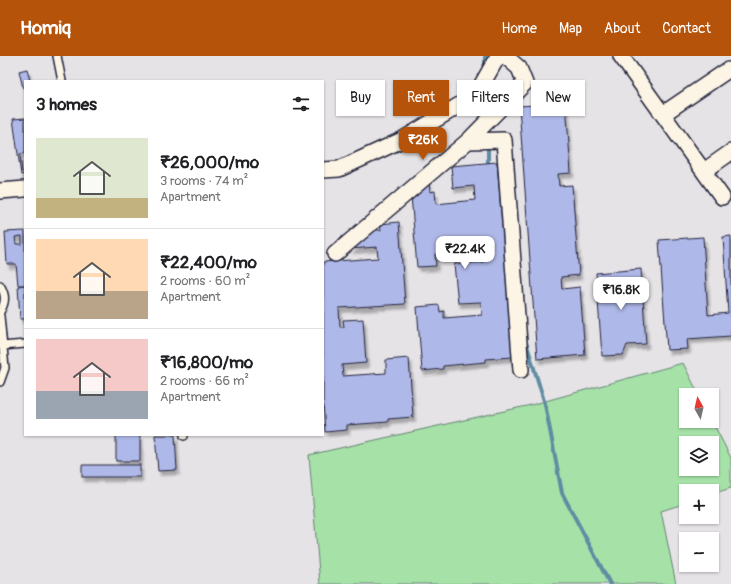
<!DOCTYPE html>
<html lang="en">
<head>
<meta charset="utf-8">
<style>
	body { margin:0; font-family:Pangolin,sans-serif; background:#f2f2f2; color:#202124; height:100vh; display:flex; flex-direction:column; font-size:15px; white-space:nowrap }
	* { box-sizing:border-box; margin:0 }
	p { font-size:13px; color:#757577 }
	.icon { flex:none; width:22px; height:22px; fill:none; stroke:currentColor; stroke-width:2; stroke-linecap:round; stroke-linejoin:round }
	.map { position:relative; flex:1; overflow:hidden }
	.side { position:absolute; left:24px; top:24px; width:300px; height:356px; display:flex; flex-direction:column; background:#fff; border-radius:0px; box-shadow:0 1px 3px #0004 }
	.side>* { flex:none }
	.top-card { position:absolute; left:336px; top:24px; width:335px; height:36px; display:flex; gap:8px }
	.needle { width:26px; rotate:352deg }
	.tools { position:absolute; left:679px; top:332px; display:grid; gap:8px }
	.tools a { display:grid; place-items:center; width:40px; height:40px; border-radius:0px; background:#fff; box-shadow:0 1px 3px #0004; font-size:20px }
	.price { position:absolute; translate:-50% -34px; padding:0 9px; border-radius:8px; background:#fff; color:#222; font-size:13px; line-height:26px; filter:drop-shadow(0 1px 2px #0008) }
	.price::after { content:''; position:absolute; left:50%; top:24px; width:12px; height:9px; margin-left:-6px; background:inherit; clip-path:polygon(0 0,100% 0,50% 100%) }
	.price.current { background:#b45309; color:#fff }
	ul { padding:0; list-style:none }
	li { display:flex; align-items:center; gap:12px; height:100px; padding:0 12px }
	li+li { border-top:1px solid #e0e0e0 }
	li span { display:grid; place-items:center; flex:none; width:112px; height:80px; border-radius:0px; color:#555 }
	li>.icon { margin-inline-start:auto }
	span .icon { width:48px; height:48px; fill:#fffc; stroke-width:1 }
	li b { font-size:17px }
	h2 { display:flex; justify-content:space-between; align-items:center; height:48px; padding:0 12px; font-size:17px }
	.chip { padding:0 14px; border-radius:0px; background:#fff; box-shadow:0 1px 3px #0004; font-size:14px; line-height:36px }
	.chip.current { background:#b45309; color:#fff }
	header { display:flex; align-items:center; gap:24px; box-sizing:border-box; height:56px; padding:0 20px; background:#b45309; color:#fff }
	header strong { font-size:19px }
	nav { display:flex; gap:22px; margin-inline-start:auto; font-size:14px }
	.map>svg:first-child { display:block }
	.green { fill:#a6e2a8; stroke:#648272; fill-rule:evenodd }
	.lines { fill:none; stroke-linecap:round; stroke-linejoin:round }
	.stream { stroke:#5f8ca2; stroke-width:4 }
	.building { fill:#afb9e9; stroke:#22223b; fill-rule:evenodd; filter:url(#shadow) }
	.service-casing { stroke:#22223b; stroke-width:10 }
	.minor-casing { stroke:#22223b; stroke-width:18 }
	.service { stroke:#fcf5e5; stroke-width:7 }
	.minor { stroke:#fcf5e5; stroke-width:15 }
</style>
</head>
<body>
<header>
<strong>Homiq</strong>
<nav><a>Home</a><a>Map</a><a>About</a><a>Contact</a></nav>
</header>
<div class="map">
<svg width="731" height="528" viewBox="0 0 731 528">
	<defs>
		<filter id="shadow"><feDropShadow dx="2.5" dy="4.5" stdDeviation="1" flood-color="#0004"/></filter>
	</defs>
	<rect width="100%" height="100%" fill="#e5e3e6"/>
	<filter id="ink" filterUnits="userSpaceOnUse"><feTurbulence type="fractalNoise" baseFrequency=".025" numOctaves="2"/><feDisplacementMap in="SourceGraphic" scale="8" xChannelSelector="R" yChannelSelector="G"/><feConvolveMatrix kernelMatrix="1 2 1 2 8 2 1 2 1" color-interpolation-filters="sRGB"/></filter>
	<g filter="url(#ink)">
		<path class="green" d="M683,307L699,339H686V365H712L731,402V432L712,438V435H686V447L661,455L676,528H320L309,399L531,349ZM686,387H712V413H686Z"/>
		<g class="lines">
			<g class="stream">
				<path d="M485,0V12"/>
				<path d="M486,32L487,60"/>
				<path d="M488,88V112"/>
				<path d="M525,283L545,348L562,437L610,528"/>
			</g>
		</g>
		<g class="building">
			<path d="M27,13L30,25H25V32H23L19,15Z"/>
			<path d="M566,47L571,117L558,118L559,130L572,129L579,219L561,221L562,233L580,231L585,299L537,303L519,50Z"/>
			<path d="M25,62V97L20,98L22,116H25V118L21,119L13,63Z"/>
			<path d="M497,106L513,301L486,303V306L443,310V313L422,315L417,251L439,249L440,256L444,255V262L482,259L481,246L458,247L454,208L483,206L482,195L478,196V190L440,193V198H435L436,210L417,211L410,127L429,125L430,136L435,135L436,148L475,144L474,130L453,132L451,110Z"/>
			<path d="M399,166L405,248L339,252L340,271H344L343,264L363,263L366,307L342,309L343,320L386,317V304L409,302L413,361L388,363V366L347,369V374L325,376L323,347V206L378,202L377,191L350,193L375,171V174H381L380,168Z"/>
			<path d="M25,175V229H18L16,208H7L5,176ZM22,180V188H16L15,181Z"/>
			<path d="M731,180V280L687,283L688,293L667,294L659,184L703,181L708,259L728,257L723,181Z"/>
			<path d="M641,213L646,288L627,289L623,299L602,300L596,217Z"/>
			<path d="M25,229V263H20L18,230Z"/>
			<rect x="116" y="379" width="24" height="26"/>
			<path d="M155,379H175L177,414L158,415Z"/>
			<rect x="82" y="409" width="58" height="12"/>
		</g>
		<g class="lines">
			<defs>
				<g id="service">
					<path d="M57,0L62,25"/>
					<path d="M0,229C6,239 6,246 0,256"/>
					<path d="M0,260L5,312L0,326"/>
					<path d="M2,290L25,288"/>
					<path d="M184,379V380"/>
				</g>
				<g id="minor">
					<path d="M621,0L722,141"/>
					<path d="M663,58L728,14"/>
					<path d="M468,85L504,84L521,314"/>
					<path d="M323,114L339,113L402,84L476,39L498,0"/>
					<path d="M704,115L731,96"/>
					<path d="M0,135L25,133"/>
					<path d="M335,198L468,85L525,27L519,12L505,0"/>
				</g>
			</defs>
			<use href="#service" class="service-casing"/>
			<use href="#minor" class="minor-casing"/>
			<use href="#service" class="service"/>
			<use href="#minor" class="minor"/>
		</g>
	</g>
</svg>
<div class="tools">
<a><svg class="needle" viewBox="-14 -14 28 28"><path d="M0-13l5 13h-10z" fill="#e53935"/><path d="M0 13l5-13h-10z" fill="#757577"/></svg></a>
<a><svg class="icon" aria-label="layers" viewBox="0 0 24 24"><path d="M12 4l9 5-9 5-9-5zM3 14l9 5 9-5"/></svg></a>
<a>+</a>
<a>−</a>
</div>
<b class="price current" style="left:423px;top:105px">₹26K</b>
<b class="price" style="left:465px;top:214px">₹22.4K</b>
<b class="price" style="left:621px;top:255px">₹16.8K</b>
<div class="top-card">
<a class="chip">Buy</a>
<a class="chip current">Rent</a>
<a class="chip">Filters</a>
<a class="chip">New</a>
</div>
<section class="side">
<h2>3 homes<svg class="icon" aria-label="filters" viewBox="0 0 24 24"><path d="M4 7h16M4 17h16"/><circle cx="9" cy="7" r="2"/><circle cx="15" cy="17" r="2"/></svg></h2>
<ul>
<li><span style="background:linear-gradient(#dfe7d0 75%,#c2b280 0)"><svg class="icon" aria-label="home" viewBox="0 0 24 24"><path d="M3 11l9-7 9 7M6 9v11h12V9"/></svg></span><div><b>₹26,000/mo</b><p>3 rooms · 74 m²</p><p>Apartment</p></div></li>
<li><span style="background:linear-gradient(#ffd9b3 65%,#b9a48a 0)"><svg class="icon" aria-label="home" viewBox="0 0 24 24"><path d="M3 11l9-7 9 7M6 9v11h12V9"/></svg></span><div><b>₹22,400/mo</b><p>2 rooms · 60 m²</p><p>Apartment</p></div></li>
<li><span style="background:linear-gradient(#f6c9c9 65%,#9aa5b1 0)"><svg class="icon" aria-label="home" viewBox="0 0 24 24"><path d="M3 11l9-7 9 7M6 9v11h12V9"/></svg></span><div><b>₹16,800/mo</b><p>2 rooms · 66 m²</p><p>Apartment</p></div></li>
</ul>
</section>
</div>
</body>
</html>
